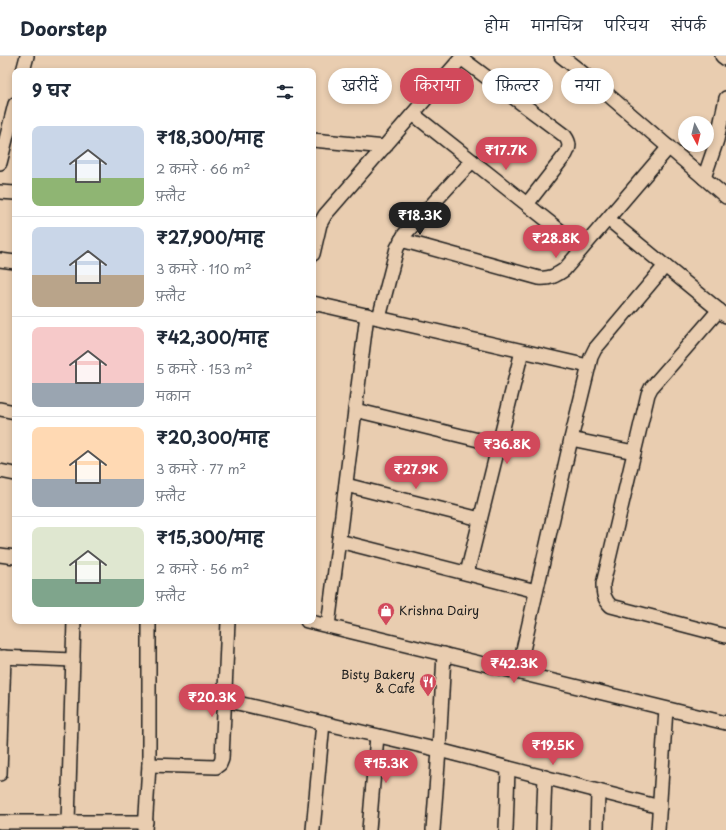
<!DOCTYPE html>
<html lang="hi">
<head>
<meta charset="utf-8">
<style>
	body { margin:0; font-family:"Playpen Sans","Playpen Sans Deva",sans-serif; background:#f2f2f3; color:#1f2937; height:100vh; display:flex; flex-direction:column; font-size:15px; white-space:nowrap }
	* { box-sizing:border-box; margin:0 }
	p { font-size:13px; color:#747a83 }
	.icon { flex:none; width:22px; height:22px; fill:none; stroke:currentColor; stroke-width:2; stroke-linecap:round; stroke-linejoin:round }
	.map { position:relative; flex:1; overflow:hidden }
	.details { position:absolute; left:12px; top:12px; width:304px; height:556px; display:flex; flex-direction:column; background:#fff; border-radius:8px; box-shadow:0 2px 6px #0003 }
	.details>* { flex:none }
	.guide { position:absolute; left:328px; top:12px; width:338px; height:36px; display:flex; gap:8px }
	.needle { width:26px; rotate:173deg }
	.buttons { position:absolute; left:678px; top:60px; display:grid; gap:8px }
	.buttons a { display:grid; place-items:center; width:36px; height:36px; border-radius:50%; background:#fff; box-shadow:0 2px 6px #0003; font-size:20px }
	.price { position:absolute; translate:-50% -34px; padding:0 9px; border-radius:14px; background:#d1495b; color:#fff; font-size:13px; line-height:26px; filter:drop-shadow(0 1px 2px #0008) }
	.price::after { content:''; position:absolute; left:50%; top:24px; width:12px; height:9px; margin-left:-6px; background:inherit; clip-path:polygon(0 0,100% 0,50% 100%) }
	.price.active { background:#222; color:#fff }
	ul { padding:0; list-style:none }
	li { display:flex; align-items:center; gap:12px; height:100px; padding:0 20px }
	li+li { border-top:1px solid #e0e1e3 }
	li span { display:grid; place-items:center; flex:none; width:112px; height:80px; border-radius:8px; color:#555 }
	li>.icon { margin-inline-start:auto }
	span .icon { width:48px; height:48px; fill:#fffc; stroke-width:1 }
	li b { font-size:17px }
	h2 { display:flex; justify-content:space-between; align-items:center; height:48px; padding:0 20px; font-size:17px }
	.chip { padding:0 14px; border-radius:18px; background:#fff; box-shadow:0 2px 6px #0003; font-size:14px; line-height:36px }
	.chip.active { background:#d1495b; color:#fff }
	header { display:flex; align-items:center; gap:24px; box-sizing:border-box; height:56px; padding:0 20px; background:#fff; border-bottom:1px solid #e0e1e3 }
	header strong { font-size:19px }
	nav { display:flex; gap:22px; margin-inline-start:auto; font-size:14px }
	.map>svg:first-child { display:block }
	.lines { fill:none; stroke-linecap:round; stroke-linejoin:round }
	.street-casing { stroke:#1c1c1c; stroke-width:16 }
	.street { stroke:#e9cdb0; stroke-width:13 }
	.labels { text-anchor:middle; stroke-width:4; stroke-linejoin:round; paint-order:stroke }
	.poi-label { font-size:12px; fill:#1c1c1c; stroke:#e9cdb0; text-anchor:start }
</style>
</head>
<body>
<header>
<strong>Doorstep</strong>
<nav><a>होम</a><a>मानचित्र</a><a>परिचय</a><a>संपर्क</a></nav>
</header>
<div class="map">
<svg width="726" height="774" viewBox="0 0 726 774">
	<rect width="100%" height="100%" fill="#e9cdb0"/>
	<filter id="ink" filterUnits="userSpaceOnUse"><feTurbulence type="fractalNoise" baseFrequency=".025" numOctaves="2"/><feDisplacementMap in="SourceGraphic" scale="8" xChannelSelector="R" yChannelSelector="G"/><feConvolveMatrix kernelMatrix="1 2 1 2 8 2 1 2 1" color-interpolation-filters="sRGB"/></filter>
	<g filter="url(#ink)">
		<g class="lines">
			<defs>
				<g id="street">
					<path d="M561,0L584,18L726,141"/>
					<path d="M722,0L726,3"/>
					<path d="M461,2L565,80C570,87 570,91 566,98L527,148"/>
					<path d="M23,15L27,0"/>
					<path d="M413,58L582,192"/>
					<path d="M313,84L385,91"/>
					<path d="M0,107L15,48"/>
					<path d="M704,122L717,84L726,42"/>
					<path d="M0,136L15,137"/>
					<path d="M608,163L726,260"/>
					<path d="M401,184L539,222C550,223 555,220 564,214L669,91"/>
					<path d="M313,198L320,168L325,159L463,0"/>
					<path d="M0,204L15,206"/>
					<path d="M313,247L588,310"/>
					<path d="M719,254L651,332L648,338L603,528C603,538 604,543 611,550L726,580"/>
					<path d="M379,262L397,192L404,179L472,105"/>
					<path d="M0,353L15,356"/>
					<path d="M355,354L499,389"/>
					<path d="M571,383L634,396"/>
					<path d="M0,415L15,418"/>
					<path d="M346,429L480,463"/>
					<path d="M339,485L536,535"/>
					<path d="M0,499L15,501"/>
					<path d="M467,517L522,295"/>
					<path d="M307,565L726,667"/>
					<path d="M328,570L367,259"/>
					<path d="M0,601L73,604"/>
					<path d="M518,616L571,383L591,301L595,293L665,210"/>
					<path d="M225,644L439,694L660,751"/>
					<path d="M149,709L216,711L220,708L222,703L228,565"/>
					<path d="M0,718L4,601"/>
					<path d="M0,766H146"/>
					<path d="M68,766L74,565"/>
					<path d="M145,774L149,709V565"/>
					<path d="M313,774L323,667"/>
					<path d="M369,774L377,680"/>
					<path d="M433,774L439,694L444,598"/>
					<path d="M506,774L508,712"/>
					<path d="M543,774L545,721"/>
					<path d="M597,774L598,735"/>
					<path d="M658,774L666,653"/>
				</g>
			</defs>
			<use href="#street" class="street-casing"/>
			<use href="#street" class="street"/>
		</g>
	</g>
	<defs>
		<symbol id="shop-pin" viewBox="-11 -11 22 30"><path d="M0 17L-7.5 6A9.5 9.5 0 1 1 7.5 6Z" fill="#d1495b" stroke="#e9cdb0"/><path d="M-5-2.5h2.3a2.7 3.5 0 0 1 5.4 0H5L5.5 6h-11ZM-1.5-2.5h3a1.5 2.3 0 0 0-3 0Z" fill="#fff"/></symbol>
		<symbol id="restaurant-pin" viewBox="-11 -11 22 30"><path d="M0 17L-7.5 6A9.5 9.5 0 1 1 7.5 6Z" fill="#d1495b" stroke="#e9cdb0"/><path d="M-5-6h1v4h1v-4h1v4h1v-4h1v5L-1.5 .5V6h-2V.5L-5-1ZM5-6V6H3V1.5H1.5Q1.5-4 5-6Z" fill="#fff"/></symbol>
	</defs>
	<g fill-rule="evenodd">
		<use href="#shop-pin" x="376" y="545" width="20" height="27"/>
		<use href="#restaurant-pin" x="418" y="616" width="20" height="27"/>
	</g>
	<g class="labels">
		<g class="poi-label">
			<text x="399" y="559">Krishna Dairy</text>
			<text x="415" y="623" text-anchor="end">Bisty Bakery<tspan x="415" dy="14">&amp; Cafe</tspan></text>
		</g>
	</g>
</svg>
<div class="buttons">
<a><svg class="needle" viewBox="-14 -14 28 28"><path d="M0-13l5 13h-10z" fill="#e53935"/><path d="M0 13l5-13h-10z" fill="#747a83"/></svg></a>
</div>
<b class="price" style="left:506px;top:115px">₹17.7K</b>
<b class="price active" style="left:420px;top:180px">₹18.3K</b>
<b class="price" style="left:556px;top:203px">₹28.8K</b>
<b class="price" style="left:507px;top:409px">₹36.8K</b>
<b class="price" style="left:416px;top:434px">₹27.9K</b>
<b class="price" style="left:514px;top:628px">₹42.3K</b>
<b class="price" style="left:212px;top:662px">₹20.3K</b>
<b class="price" style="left:553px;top:710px">₹19.5K</b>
<b class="price" style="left:386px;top:728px">₹15.3K</b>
<div class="guide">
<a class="chip">खरीदें</a>
<a class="chip active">किराया</a>
<a class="chip">फ़िल्टर</a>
<a class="chip">नया</a>
</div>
<section class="details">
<h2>9 घर<svg class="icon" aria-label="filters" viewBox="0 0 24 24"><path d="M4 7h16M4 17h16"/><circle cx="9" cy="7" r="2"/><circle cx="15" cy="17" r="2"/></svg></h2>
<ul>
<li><span style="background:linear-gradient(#c9d6e8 65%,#8fb573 0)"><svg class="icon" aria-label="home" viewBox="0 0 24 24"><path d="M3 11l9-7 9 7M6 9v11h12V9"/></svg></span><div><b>₹18,300/माह</b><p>2 कमरे · 66 m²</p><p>फ़्लैट</p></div></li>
<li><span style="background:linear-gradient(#c9d6e8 60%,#b9a48a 0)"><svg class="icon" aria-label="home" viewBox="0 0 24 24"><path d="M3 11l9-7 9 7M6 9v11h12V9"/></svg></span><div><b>₹27,900/माह</b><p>3 कमरे · 110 m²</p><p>फ़्लैट</p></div></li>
<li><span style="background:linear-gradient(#f6c9c9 70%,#9aa5b1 0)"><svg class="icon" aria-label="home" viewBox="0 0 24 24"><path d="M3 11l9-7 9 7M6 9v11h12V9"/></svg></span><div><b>₹42,300/माह</b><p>5 कमरे · 153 m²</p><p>मकान</p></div></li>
<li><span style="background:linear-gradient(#ffd9b3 65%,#9aa5b1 0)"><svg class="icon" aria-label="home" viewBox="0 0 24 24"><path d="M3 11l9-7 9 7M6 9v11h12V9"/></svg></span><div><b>₹20,300/माह</b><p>3 कमरे · 77 m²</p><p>फ़्लैट</p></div></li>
<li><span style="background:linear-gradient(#dfe7d0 65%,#7fa58c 0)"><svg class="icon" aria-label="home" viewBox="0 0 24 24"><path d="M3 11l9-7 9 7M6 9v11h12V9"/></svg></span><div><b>₹15,300/माह</b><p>2 कमरे · 56 m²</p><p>फ़्लैट</p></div></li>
</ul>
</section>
</div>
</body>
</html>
